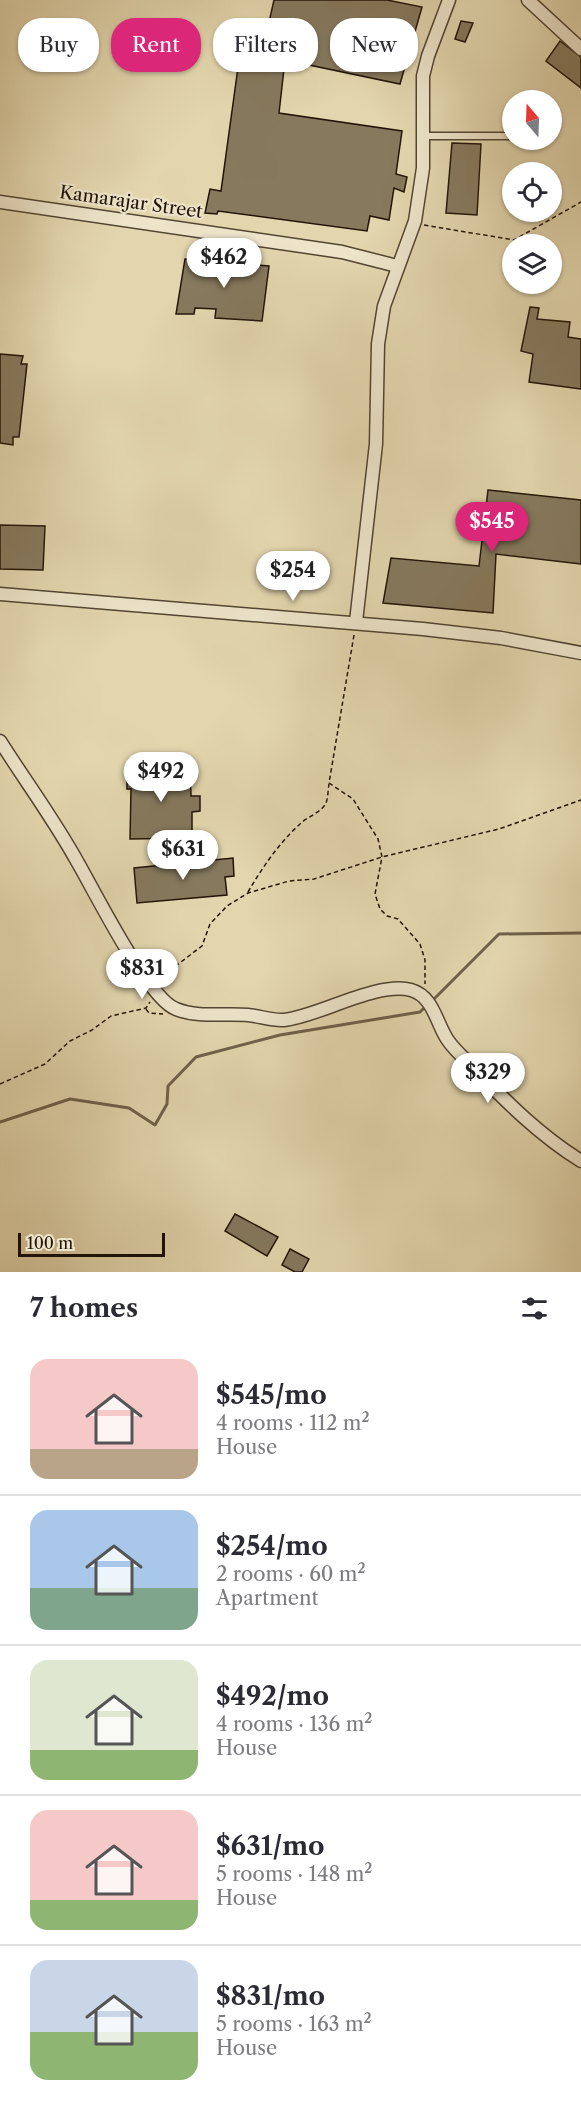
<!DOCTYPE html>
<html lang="en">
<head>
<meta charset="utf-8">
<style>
	body { margin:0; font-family:"Libre Caslon Text",serif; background:#f7f7f7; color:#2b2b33; height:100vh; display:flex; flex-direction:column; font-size:22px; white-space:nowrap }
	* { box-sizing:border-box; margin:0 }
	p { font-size:20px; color:#7c7c81 }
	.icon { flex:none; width:33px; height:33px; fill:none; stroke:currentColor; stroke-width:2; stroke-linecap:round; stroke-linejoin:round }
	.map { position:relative; height:1272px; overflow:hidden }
	.side { display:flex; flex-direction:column; background:#fff; flex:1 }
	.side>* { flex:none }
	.top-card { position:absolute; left:18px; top:18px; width:546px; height:54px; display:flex; gap:12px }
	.needle { width:39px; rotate:341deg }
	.fabs { position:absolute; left:502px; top:90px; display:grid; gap:12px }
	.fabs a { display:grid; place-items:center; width:60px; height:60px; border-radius:50%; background:#fff; box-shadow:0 2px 4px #0004; font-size:30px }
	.scale { position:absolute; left:18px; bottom:15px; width:147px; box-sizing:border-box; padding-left:6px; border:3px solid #221508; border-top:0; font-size:16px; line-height:21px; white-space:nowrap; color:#221508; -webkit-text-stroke:4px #ede4ca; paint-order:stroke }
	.price { position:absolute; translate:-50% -51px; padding:0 14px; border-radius:21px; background:#fff; color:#222; font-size:20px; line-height:39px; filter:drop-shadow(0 2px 3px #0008) }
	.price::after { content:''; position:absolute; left:50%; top:36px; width:18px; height:14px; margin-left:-9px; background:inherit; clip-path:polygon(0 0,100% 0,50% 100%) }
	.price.active { background:#db2777; color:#fff }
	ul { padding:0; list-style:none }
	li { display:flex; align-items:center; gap:18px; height:150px; padding:0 30px }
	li+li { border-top:2px solid #e1e1e2 }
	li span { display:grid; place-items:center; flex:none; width:168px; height:120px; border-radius:18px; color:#555 }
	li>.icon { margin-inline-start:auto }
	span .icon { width:72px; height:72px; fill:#fffc; stroke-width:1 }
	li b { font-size:26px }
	h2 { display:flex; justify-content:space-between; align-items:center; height:72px; padding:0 30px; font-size:26px }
	.pill { padding:0 21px; border-radius:24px; background:#fff; box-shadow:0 2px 4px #0004; font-size:21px; line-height:54px }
	.pill.active { background:#db2777; color:#fff }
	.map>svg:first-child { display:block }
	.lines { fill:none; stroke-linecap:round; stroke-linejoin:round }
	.stream { stroke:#6e614a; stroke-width:3 }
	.building { fill:#86795e; stroke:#221508; stroke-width:1.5 }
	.lane-casing { stroke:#524532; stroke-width:9 }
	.street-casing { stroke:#524532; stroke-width:15 }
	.path { stroke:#221508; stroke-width:1.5; stroke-dasharray:4.5 3; stroke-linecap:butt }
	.lane { stroke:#ede4ca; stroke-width:6 }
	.street { stroke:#ede4ca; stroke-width:12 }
	.labels { text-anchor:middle; stroke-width:4.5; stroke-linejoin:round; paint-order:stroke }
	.street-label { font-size:18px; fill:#221508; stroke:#ede4ca }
</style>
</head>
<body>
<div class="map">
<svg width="581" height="1272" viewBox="0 0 581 1272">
	<rect width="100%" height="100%" fill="#e3d6ae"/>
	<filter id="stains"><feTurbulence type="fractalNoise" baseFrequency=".00333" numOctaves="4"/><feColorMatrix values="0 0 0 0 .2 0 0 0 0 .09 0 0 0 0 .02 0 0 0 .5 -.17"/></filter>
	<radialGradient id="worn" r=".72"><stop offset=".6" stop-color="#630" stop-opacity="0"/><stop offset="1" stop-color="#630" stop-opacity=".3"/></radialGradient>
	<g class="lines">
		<g class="stream">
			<path d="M431,1002L499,934L581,933"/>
			<path d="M0,1122L70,1099L129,1108L155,1125L167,1104L168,1086L196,1057L280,1035L420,1012L426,1006"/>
		</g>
	</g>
	<g class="building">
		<path d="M274,0H387L422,7L400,84L285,60L279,113L402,131L396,174L407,177L404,192L394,188L389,220L370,216L367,231L218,211L217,214L205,213L210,189L221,191L239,60L260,62Z"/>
		<path d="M461,21L473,23L465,42L455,39Z"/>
		<path d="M560,41L581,57V88L546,61Z"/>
		<path d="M452,143L481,144L477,215L446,213Z"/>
		<path d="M185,259L269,266L262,321L215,318L216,309L195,308L194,314H176Z"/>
		<path d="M530,307L539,308L537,319L570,322L568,337L581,339V389L529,382L533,354L521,351Z"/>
		<path d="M0,354L23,356L21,364H27L19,437H13V445L0,443Z"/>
		<path d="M488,490L581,500V564L496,554L493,613L383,603L391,558L479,566Z"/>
		<path d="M0,525L45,526L43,570L0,569Z"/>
		<path d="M190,768L191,796H200V811L192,812V838L130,839L131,789H127V769Z"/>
		<path d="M233,858L234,876L225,877L227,895L137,903L134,868Z"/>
		<path d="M235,1214L278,1237L267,1256L225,1231Z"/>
		<path d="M290,1249L309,1259L302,1272H295L282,1265Z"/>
	</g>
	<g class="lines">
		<defs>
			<path id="lane" d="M423,136H513"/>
			<g id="street">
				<path d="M528,0L581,49"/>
				<path d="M0,202L342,252L397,266"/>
				<path d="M0,594L423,629L501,638L581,653"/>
				<path d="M356,622L376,444L378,344L384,306L415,221L423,168V76L428,56L449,0"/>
				<path d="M0,741C26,782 55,821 78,863C95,892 148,999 176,1009C198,1018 225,1013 248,1015C260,1016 272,1021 284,1020C317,1017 377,981 411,990C433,996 436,1022 447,1039C454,1050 466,1060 475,1069C507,1103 541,1136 581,1161"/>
			</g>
		</defs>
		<use href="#lane" class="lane-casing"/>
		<use href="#street" class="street-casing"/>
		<g class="path">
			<path d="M424,225L514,240L581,202"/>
			<path d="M354,635L329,783L353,799L378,839L382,857L375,894L380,909L387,916L398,919L420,944L425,960V984"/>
			<path d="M248,892C262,868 279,843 300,824C308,816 321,813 326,803C328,798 328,790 329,784"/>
			<path d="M164,985L170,980L172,972L177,965L202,946L210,924L227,906L248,893L289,881L314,879L382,857L499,829L581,800"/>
			<path d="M146,1009L149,1013L163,1014"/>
			<path d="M0,1084L45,1064L70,1041L92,1030L111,1016L146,1008L150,1002"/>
		</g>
		<use href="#lane" class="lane"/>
		<use href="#street" class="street"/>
	</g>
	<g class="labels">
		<g class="street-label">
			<text transform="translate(131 202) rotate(8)" y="6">Kamarajar Street</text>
		</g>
	</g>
	<rect width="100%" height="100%" filter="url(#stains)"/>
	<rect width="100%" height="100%" fill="url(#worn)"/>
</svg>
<div class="fabs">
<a><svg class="needle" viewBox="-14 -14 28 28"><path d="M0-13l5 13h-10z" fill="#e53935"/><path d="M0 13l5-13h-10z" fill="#7c7c81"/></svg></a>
<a><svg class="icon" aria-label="locate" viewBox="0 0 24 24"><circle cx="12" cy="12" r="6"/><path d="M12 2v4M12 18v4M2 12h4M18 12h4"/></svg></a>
<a><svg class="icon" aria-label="layers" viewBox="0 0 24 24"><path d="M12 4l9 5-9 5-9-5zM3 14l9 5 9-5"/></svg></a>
</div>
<div class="scale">100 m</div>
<b class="price" style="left:224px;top:289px">$462</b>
<b class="price active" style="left:492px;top:553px">$545</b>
<b class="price" style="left:293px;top:602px">$254</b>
<b class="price" style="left:161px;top:803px">$492</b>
<b class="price" style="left:183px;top:881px">$631</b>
<b class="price" style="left:142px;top:1000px">$831</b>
<b class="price" style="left:488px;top:1104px">$329</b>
<div class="top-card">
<a class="pill">Buy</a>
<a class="pill active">Rent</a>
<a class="pill">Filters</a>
<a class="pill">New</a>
</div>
</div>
<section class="side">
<h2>7 homes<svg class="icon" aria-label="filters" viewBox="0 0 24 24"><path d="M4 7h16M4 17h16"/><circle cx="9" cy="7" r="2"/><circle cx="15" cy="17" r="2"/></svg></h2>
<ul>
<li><span style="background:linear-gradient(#f6c9c9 75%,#b9a48a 0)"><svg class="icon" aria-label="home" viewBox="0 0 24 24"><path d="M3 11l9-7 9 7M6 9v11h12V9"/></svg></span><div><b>$545/mo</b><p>4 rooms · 112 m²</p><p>House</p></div></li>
<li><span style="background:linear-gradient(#a9c7e8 65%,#7fa58c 0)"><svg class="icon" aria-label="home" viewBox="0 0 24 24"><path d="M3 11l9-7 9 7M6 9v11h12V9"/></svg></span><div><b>$254/mo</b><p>2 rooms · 60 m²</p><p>Apartment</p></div></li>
<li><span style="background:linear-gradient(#dfe7d0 75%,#8fb573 0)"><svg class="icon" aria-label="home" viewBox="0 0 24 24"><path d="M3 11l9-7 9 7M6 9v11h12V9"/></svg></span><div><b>$492/mo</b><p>4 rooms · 136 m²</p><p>House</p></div></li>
<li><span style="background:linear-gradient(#f6c9c9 75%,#8fb573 0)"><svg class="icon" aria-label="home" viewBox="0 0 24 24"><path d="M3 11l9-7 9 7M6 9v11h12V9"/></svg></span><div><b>$631/mo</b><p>5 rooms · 148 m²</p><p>House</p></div></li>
<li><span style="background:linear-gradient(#c9d6e8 60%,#8fb573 0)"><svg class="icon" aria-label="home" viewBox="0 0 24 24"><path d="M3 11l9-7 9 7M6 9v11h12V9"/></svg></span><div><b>$831/mo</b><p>5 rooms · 163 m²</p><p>House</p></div></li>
</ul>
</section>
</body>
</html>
